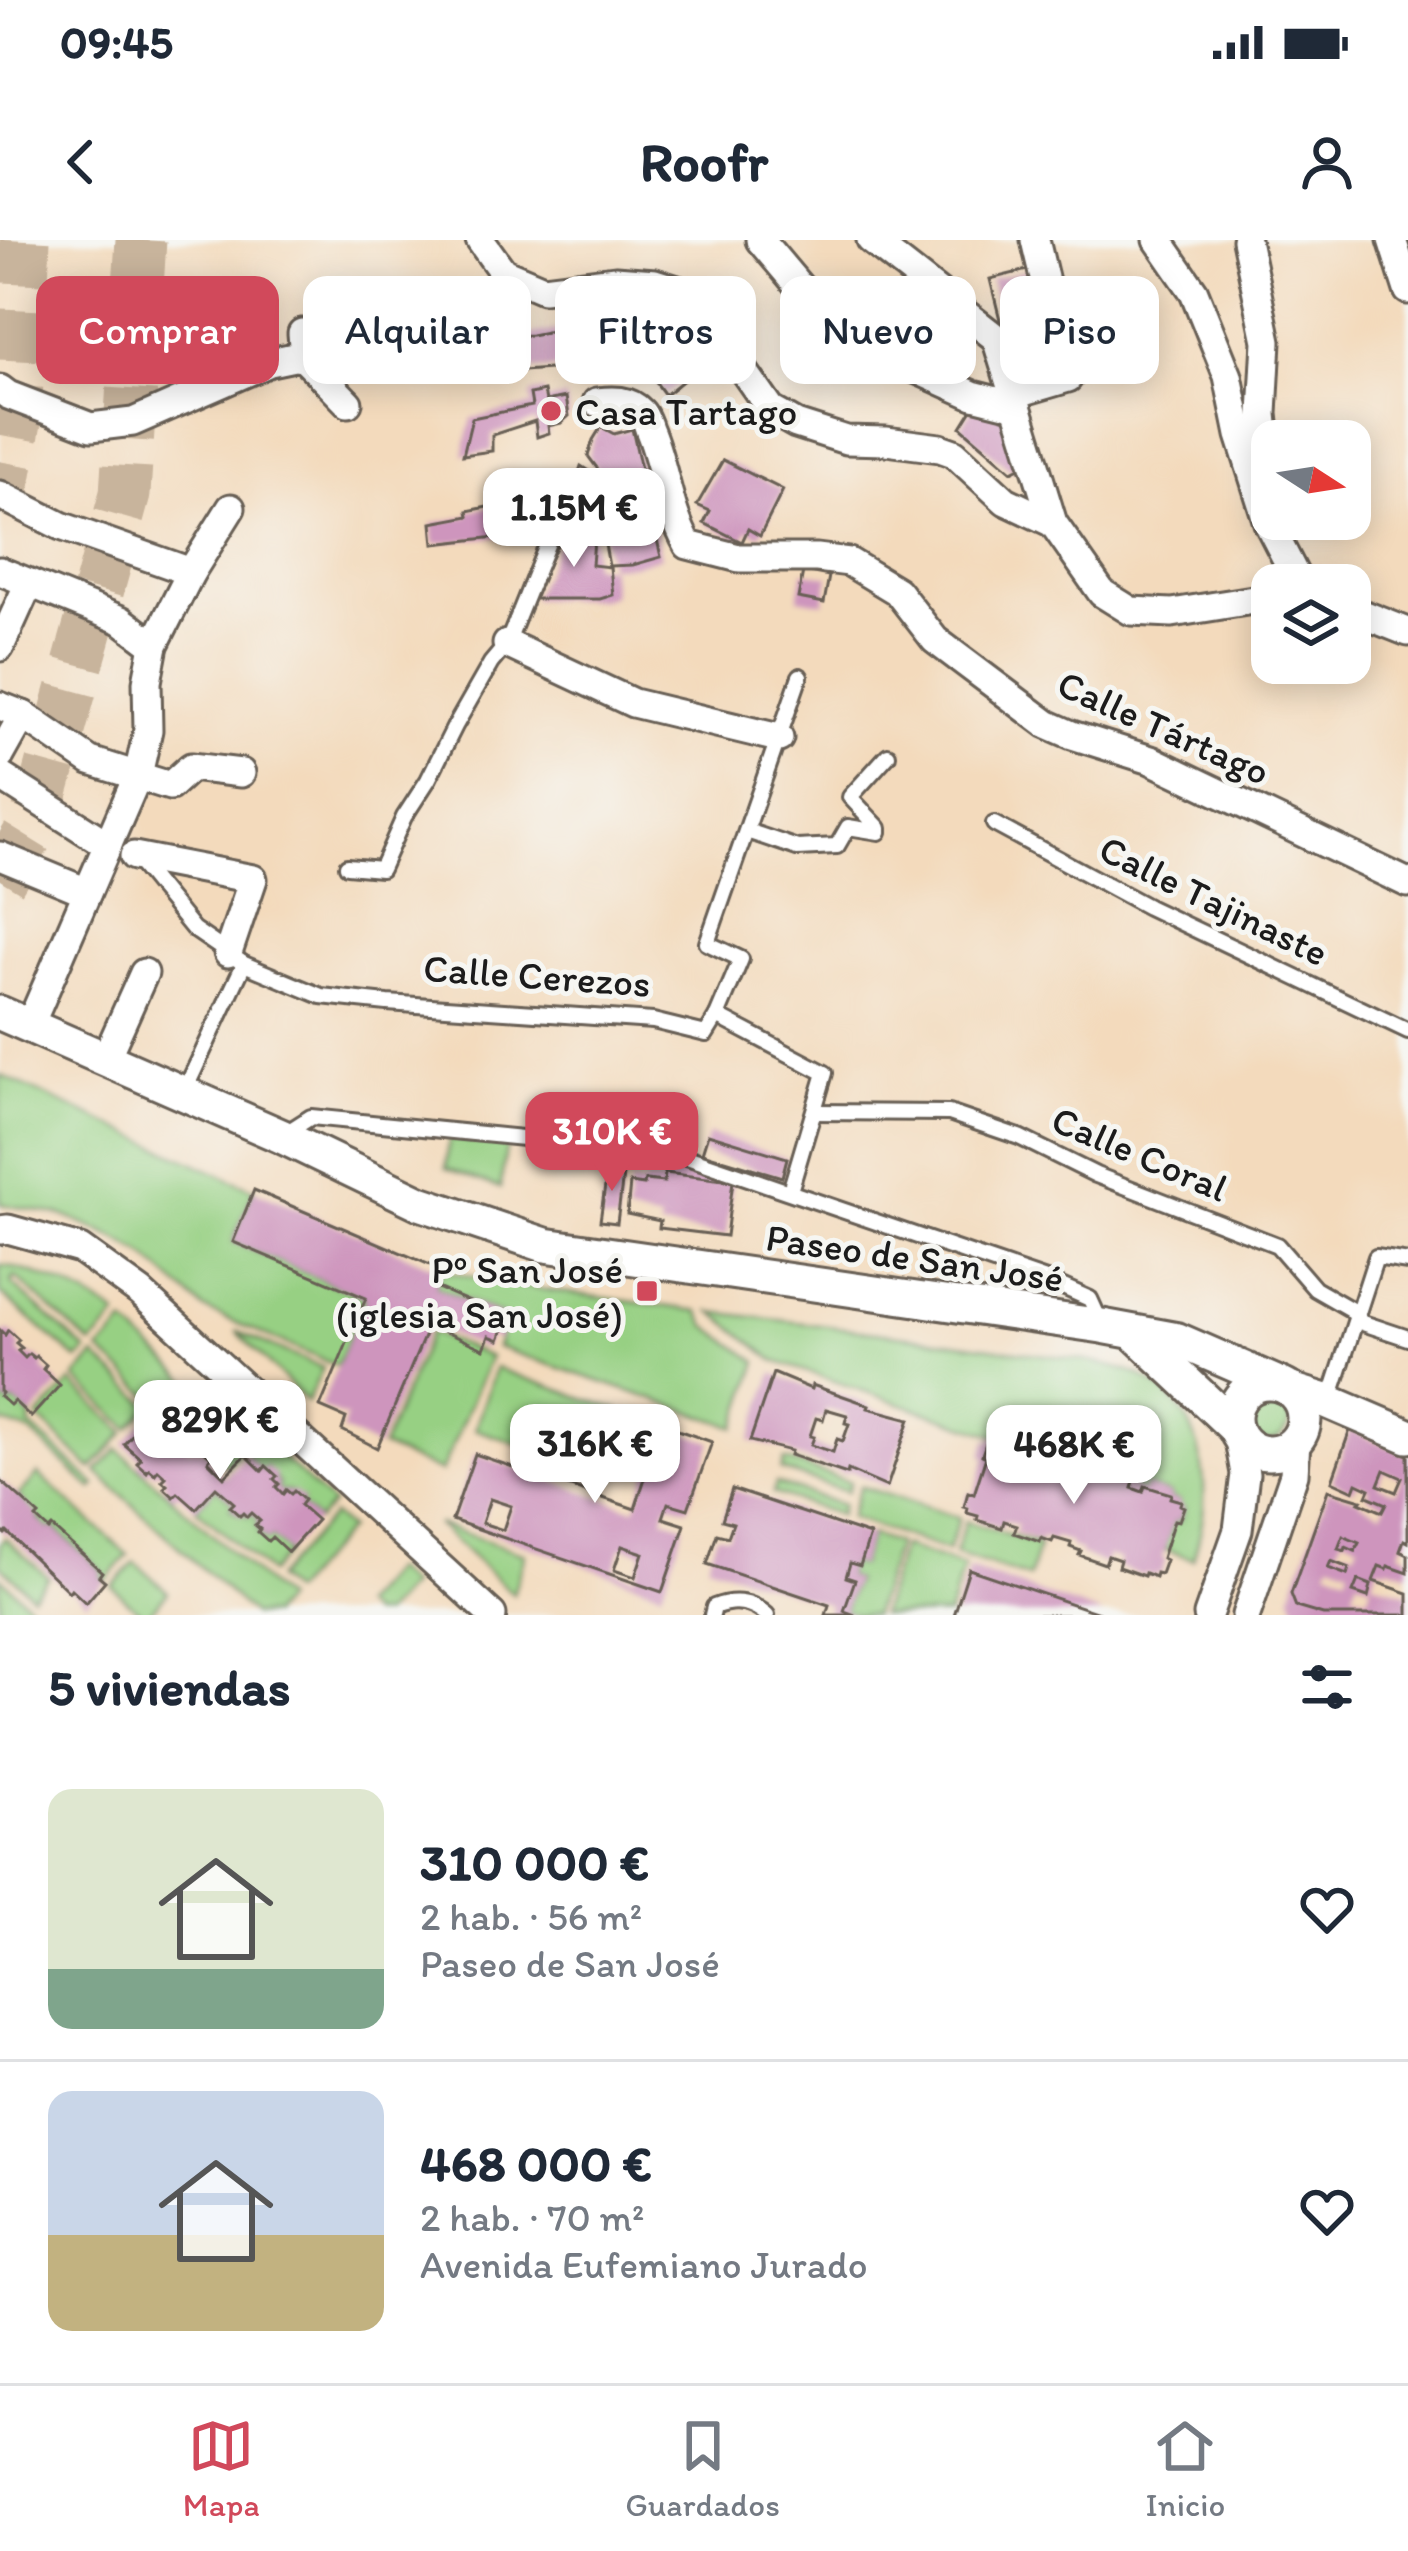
<!DOCTYPE html>
<html lang="es">
<head>
<meta charset="utf-8">
<style>
	body { margin:0; font-family:Itim,sans-serif; background:#f2f2f3; color:#1f2937; height:100vh; display:flex; flex-direction:column; font-size:45px; white-space:nowrap }
	* { box-sizing:border-box; margin:0 }
	p { font-size:39px; color:#747a83 }
	.icon { flex:none; width:66px; height:66px; fill:none; stroke:currentColor; stroke-width:2; stroke-linecap:round; stroke-linejoin:round }
	.map { position:relative; height:1375px; overflow:hidden }
	.sheet { display:flex; flex-direction:column; background:#fff; flex:1 }
	.sheet>* { flex:none }
	.guide { position:absolute; left:36px; top:36px; width:1338px; height:108px; display:flex; gap:24px }
	.needle { width:78px; rotate:102deg }
	.controls { position:absolute; left:1251px; top:180px; display:grid; gap:24px }
	.controls a { display:grid; place-items:center; width:120px; height:120px; border-radius:24px; background:#fff; box-shadow:0 6px 30px #0003; font-size:60px }
	.price { position:absolute; translate:-50% -102px; padding:0 27px; border-radius:24px; background:#fff; color:#222; font-size:39px; line-height:78px; filter:drop-shadow(0 3px 6px #0008) }
	.price::after { content:''; position:absolute; left:50%; top:72px; width:36px; height:27px; margin-left:-18px; background:inherit; clip-path:polygon(0 0,100% 0,50% 100%) }
	.price.active { background:#d1495b; color:#fff }
	ul { padding:0; list-style:none }
	li { display:flex; align-items:center; gap:36px; height:300px; padding:0 48px }
	li+li { border-top:3px solid #e0e1e3 }
	li span { display:grid; place-items:center; flex:none; width:336px; height:240px; border-radius:24px; color:#555 }
	li>.icon { margin-inline-start:auto }
	span .icon { width:144px; height:144px; fill:#fffc; stroke-width:1 }
	li b { font-size:51px }
	h2 { display:flex; justify-content:space-between; align-items:center; height:144px; padding:0 48px; font-size:51px }
	.chip { padding:0 42px; border-radius:24px; background:#fff; box-shadow:0 6px 30px #0003; font-size:42px; line-height:108px }
	.chip.active { background:#d1495b; color:#fff }
	.status { display:flex; justify-content:space-between; align-items:center; height:84px; padding:0 60px; background:#fff; direction:ltr }
	.status svg { height:33px; fill:currentColor }
	header { display:flex; justify-content:space-between; align-items:center; height:156px; padding:0 48px; background:#fff; font-size:54px; font-weight:800 }
	.tab-bar { display:flex; justify-content:space-around; align-items:center; height:168px; border-top:3px solid #e0e1e3; background:#fff; font-size:33px; color:#747a83 }
	.tab-bar a { display:grid; justify-items:center; gap:6px }
	.tab-bar .active { color:#d1495b }
	.map>svg:first-child { display:block }
	.green { fill:#97d083; stroke:#5a7650; stroke-width:3 }
	.building { fill:#ce95bd; fill-rule:evenodd }
	.lines { fill:none; stroke-linecap:round; stroke-linejoin:round }
	.motorway-tunnel { stroke:#c8b49c; stroke-width:51; stroke-dasharray:51 26; stroke-linecap:butt }
	.service-casing { stroke:#675e54; stroke-width:20 }
	.minor-casing { stroke:#675e54; stroke-width:33 }
	.tertiary-casing { stroke:#675e54; stroke-width:39 }
	.service { stroke:#fff; stroke-width:14 }
	.minor { stroke:#fff; stroke-width:27 }
	.tertiary { stroke:#fff; stroke-width:33 }
	.poi-dot { fill:#d1495b; stroke:#f6f6f2; stroke-width:4.5 }
	.labels { text-anchor:middle; stroke-width:10; stroke-linejoin:round; paint-order:stroke }
	.poi-label { font-size:39px; fill:#1c1c1c; stroke:#f6f6f2; text-anchor:start }
	.street-label { font-size:39px; fill:#1c1c1c; stroke:#f6f6f2 }
</style>
</head>
<body>
<div class="status"><b>09:45</b><svg viewBox="0 0 49 12"><path d="M0 12V9h3v3zM5 12V6h3v6zM10 12V3h3v9zM15 12V0h3v12zM26 1h20v11H26zM47 4h2v5h-2z"/></svg></div>
<header><svg class="icon" aria-label="back" viewBox="0 0 24 24"><path d="M15 5l-7 7 7 7"/></svg>Roofr<svg class="icon" aria-label="person" viewBox="0 0 24 24"><circle cx="12" cy="8" r="4"/><path d="M4 21q1-7 8-7t8 7"/></svg></header>
<div class="map">
<svg width="1408" height="1375" viewBox="0 0 1408 1375">
	<rect width="100%" height="100%" fill="#f6f6f2"/>
	<filter id="ink" filterUnits="userSpaceOnUse"><feTurbulence type="fractalNoise" baseFrequency=".00833" numOctaves="2"/><feDisplacementMap in="SourceGraphic" scale="24" xChannelSelector="R" yChannelSelector="G"/><feConvolveMatrix kernelMatrix="1 2 1 2 8 2 1 2 1" color-interpolation-filters="sRGB"/></filter>
	<filter id="wash" filterUnits="userSpaceOnUse"><feTurbulence type="fractalNoise" baseFrequency=".004" numOctaves="4" result="noise"/><feDisplacementMap in="SourceGraphic" scale="48" xChannelSelector="R" yChannelSelector="G"/><feGaussianBlur stdDeviation="2.7" result="paint"/><feColorMatrix in="noise" values="0 0 0 0 0 0 0 0 0 0 0 0 0 0 0 0 0 1.4 0 .05"/><feComposite in="paint" operator="in"/></filter>
	<g filter="url(#wash)">
		<rect width="100%" height="100%" fill="#f3dabc"/>
		<g class="green">
			<path d="M0,835L254,950L233,1002L366,1058L337,1126L204,1069L144,1015L111,996L62,975L0,964Z"/>
			<path d="M449,898L507,904L500,948L446,928Z"/>
			<path d="M0,1026H8C52,1037 80,1050 118,1076L92,1105L15,1037L11,1043L87,1111L78,1120L0,1053Z"/>
			<path d="M442,1030L518,1046L699,1071L706,1085L758,1122L736,1187L497,1107L506,1077L435,1047Z"/>
			<path d="M713,1072C819,1085 925,1097 1031,1113C1062,1117 1120,1124 1146,1139C1209,1176 1214,1256 1193,1319L1164,1309L1174,1280L1180,1281L1184,1268L1180,1265V1261L1170,1258L1171,1254L1146,1246L1143,1252L1132,1248L1133,1241L1108,1233L1106,1236L1096,1233L1095,1236L1078,1231L1079,1227L1068,1223V1219L1043,1211L1040,1218L1028,1214L1029,1207L775,1121Z"/>
			<path d="M125,1084L252,1198L227,1226L100,1111Z"/>
			<path d="M236,1091L323,1128L307,1162Z"/>
			<path d="M430,1092L490,1117L441,1232L382,1207Z"/>
			<path d="M95,1116L150,1166L129,1188L75,1138Z"/>
			<path d="M495,1128L619,1170L598,1232L475,1189Z"/>
			<path d="M71,1142L125,1192L92,1229L38,1178Z"/>
			<path d="M0,1151L2,1153L1,1157L10,1165L14,1161L31,1177L30,1185L96,1245L92,1249L29,1191L0,1182Z"/>
			<circle cx="1267" cy="1178" r="23"/>
			<path d="M261,1198L332,1264L317,1280L300,1265L303,1260L286,1250L283,1254L276,1247L279,1244L266,1227L262,1231L246,1215Z"/>
			<path d="M118,1209L284,1360L270,1375H253L97,1232Z"/>
			<path d="M784,1220L850,1242L847,1252L781,1230Z"/>
			<path d="M38,1234L128,1315L105,1341L99,1336L102,1331L53,1287L49,1290L18,1256Z"/>
			<path d="M776,1243L842,1265L839,1275L773,1253Z"/>
			<path d="M860,1246L959,1278L948,1311L849,1278Z"/>
			<path d="M216,1247L234,1263L230,1268L240,1275L243,1273L248,1277L251,1273L260,1281L256,1285L260,1289L258,1293L267,1300L272,1297L288,1312L269,1333L196,1269Z"/>
			<path d="M332,1275L348,1289L291,1353L275,1339Z"/>
			<path d="M965,1281L1039,1305L1029,1338L955,1314Z"/>
			<path d="M436,1284L525,1314L513,1354Z"/>
			<path d="M870,1295L897,1304L873,1375H857L844,1371L855,1340L846,1337L850,1323L860,1326Z"/>
			<path d="M5,1298L48,1337L32,1355L0,1325V1304Z"/>
			<path d="M902,1306L964,1327L948,1375H880Z"/>
			<path d="M135,1322L168,1352L147,1375H143L112,1346Z"/>
			<path d="M392,1330L409,1346L383,1375H370L360,1366Z"/>
			<path d="M0,1337L31,1366L23,1375H0Z"/>
		</g>
		<g id="blocks">
			<g class="building">
				<path d="M1027,30L1052,122L1019,130L1005,100L990,39Z"/>
				<path d="M494,88L495,97L531,95L561,89L565,124L563,128L495,133L467,117Z"/>
				<path d="M674,105L695,131L665,155L644,126Z"/>
				<path d="M544,151L546,161L566,157L569,176L561,183L548,186L549,193L537,197L535,181L492,195V211L463,215L472,178L532,166L530,154Z"/>
				<path d="M980,161L1012,181L1022,226L1012,231L961,187L976,163Z"/>
				<path d="M601,187L614,194L632,189L661,317L633,325L609,326L600,278L585,283L565,272L581,226L590,232L596,262L604,260L597,228L588,216L593,200Z"/>
				<path d="M723,220L783,250L760,296L748,289L742,302L704,283L710,271L697,265Z"/>
				<path d="M530,256L535,283L542,282L541,292L434,304L432,283L469,276L468,271L507,263L506,258Z"/>
				<path d="M564,280L580,289L583,287L594,299L592,325L610,327L613,355L600,359H532L558,303Z"/>
				<path d="M803,331L829,336L824,363L798,358Z"/>
				<path d="M708,894L787,918L782,937L702,913Z"/>
				<path d="M608,925L624,927L617,983L600,981Z"/>
				<path d="M665,933L733,941L726,996L659,988L660,981L627,974L630,943L644,945L645,940L664,942Z"/>
				<path d="M254,950L442,1030L435,1047L507,1078L499,1100L489,1096L484,1109L429,1085L377,1208L342,1190L346,1178L320,1167L366,1058L233,1002Z"/>
				<path d="M0,1090L5,1095L8,1090L19,1100L16,1103L22,1108L18,1111L25,1118L29,1114L34,1118L36,1116L46,1125L43,1129L60,1145L31,1177L14,1161L10,1165L0,1156L2,1153L0,1151Z"/>
				<path d="M773,1133L811,1149L812,1145L869,1165L868,1168L910,1179L887,1247L848,1230L847,1234L790,1215L791,1211L750,1201ZM826,1169L847,1175L845,1183L849,1184L843,1201L837,1199L833,1212L811,1205L814,1197L810,1196L816,1178L823,1180Z"/>
				<path d="M623,1171L712,1202L688,1269L668,1263L663,1278L685,1285L662,1352L452,1280L475,1214L635,1269L648,1229L608,1215ZM490,1259L511,1266L503,1290L482,1283ZM622,1306L643,1313L635,1337L614,1330Z"/>
				<path d="M152,1172L170,1187L173,1183L183,1192L181,1195L186,1199L182,1203L190,1210L194,1206L199,1210L201,1208L211,1217L208,1221L224,1237L246,1215L262,1231L266,1226L277,1236L274,1239L279,1244L276,1247L283,1254L286,1250L291,1254L294,1251L304,1260L300,1265L317,1280L288,1312L272,1297L268,1301L258,1292L260,1289L255,1285L260,1281L251,1273L247,1277L243,1273L240,1276L230,1267L234,1263L216,1247L196,1269L178,1253L174,1257L164,1248L167,1245L162,1241L166,1237L158,1230L155,1234L149,1229L147,1232L137,1223L141,1219L124,1204Z"/>
				<path d="M1350,1190L1408,1215V1302L1404,1300L1400,1311L1408,1315V1333L1388,1326L1387,1329L1379,1326L1373,1341L1408,1353V1375H1323L1296,1367L1291,1354L1328,1250L1361,1260L1359,1262L1382,1272L1386,1264L1367,1256L1370,1249L1357,1243L1354,1251L1332,1241ZM1384,1230L1402,1238L1396,1252L1378,1245ZM1343,1296L1359,1303L1355,1311L1346,1307L1345,1311L1338,1309ZM1331,1321L1349,1328L1347,1335L1328,1328ZM1358,1340L1371,1345L1368,1357L1353,1352Z"/>
				<path d="M993,1197L1030,1207L1028,1214L1040,1218L1043,1211L1069,1220L1068,1223L1079,1227L1078,1231L1095,1236L1096,1233L1106,1236L1107,1233L1134,1241L1132,1248L1143,1252L1145,1246L1171,1254L1170,1258L1181,1261L1180,1265L1184,1267L1179,1281L1174,1280L1162,1318L1166,1320L1161,1334L1156,1333L1155,1337L1145,1333L1144,1336L1118,1327L1120,1320L1108,1316L1105,1324L1079,1315L1081,1311L1070,1307L1071,1303L1054,1298L1052,1302L1041,1298L1040,1302L1014,1293L1017,1285L1004,1281L1002,1288L977,1280L978,1276L967,1273L968,1268L964,1267L968,1252L974,1254L986,1217L982,1215L987,1200L991,1201Z"/>
				<path d="M0,1240L39,1275L36,1278L49,1290L52,1287L102,1332L99,1336L105,1341L86,1363L71,1349L69,1352L7,1292L5,1294L0,1290Z"/>
				<path d="M732,1249L870,1295L860,1326L850,1323L846,1337L855,1340L844,1371L855,1375H826L829,1365L707,1324L717,1294L728,1297L733,1283L722,1280Z"/>
				<path d="M969,1329L1102,1374V1375H954Z"/>
			</g>
		</g>
	</g>
	<g filter="url(#ink)">
		<use href="#blocks" fill-opacity="0" stroke="#675e54" stroke-width="3"/>
		<g class="lines">
			<g class="motorway-tunnel">
				<path d="M0,273L16,182L25,0"/>
				<path d="M0,640L34,585L125,254L141,0"/>
			</g>
			<defs>
				<g id="service">
					<path d="M994,584L1148,667L1408,791"/>
					<path d="M747,591L797,608L837,606L848,587L879,592V588L850,557L888,515"/>
					<path d="M138,621L193,689L244,724L321,756L387,763L653,781L706,794L717,776L825,833L790,951"/>
					<path d="M347,626L381,629L404,577L428,540L455,486L491,423L507,404L549,300L556,268"/>
					<path d="M717,776L741,719L707,703L800,436"/>
					<path d="M183,854L244,724"/>
					<path d="M814,872L949,873L1019,897L1096,935L1277,1005L1315,1049L1350,1069L1363,1083L1408,1098"/>
					<path d="M286,893L311,877L675,913L1052,1042L1090,1059L1100,1081"/>
					<path d="M1330,1159L1376,1017L1408,1022"/>
					<path d="M712,1375L714,1367C734,1359 751,1361 767,1375"/>
				</g>
				<g id="minor">
					<path d="M480,0L503,32L543,49L615,40L655,43L693,55L709,69L727,94L739,124L771,170L796,184L846,200L886,201L940,208L954,213L1006,261L1053,283"/>
					<path d="M760,0L840,95L973,155L1017,166"/>
					<path d="M871,0L996,98L1053,283L1102,353L1131,371L1172,373L1272,357"/>
					<path d="M1158,0L1194,52L1228,136L1240,195L1268,283L1300,345"/>
					<path d="M1246,0L1267,101L1263,174L1269,232V255"/>
					<path d="M1392,0L1408,50"/>
					<path d="M302,93L304,118L348,163"/>
					<path d="M0,149L8,155L91,187L133,182L270,122L294,117L304,118"/>
					<path d="M1014,154L1068,138L1035,0"/>
					<path d="M597,162C613,160 629,159 641,172C644,175 648,185 649,189C665,227 668,270 688,305L739,318H817L849,322L897,351L935,400L1047,484L1072,495L1151,520L1408,643"/>
					<path d="M0,255L61,286L191,332"/>
					<path d="M0,331L121,380L154,405"/>
					<path d="M1350,369L1408,392"/>
					<path d="M507,404L633,463L779,498"/>
					<path d="M0,407L29,343"/>
					<path d="M0,466L23,475L90,521L170,546L191,527L241,533"/>
					<path d="M0,516L23,475"/>
					<path d="M0,536L108,605"/>
					<path d="M0,616L87,652"/>
					<path d="M134,616L253,639L228,713"/>
					<path d="M29,787L138,535L148,490L147,442L154,405L191,332L231,268"/>
					<path d="M105,820L144,733"/>
					<path d="M0,990L8,989L80,1009L141,1053L492,1375"/>
					<path d="M1208,1375L1238,1290L1245,1234L1238,1194"/>
					<path d="M1246,1375L1294,1234L1296,1201"/>
				</g>
				<g id="tertiary">
					<path d="M0,773L281,896L420,963L545,1005L1102,1086L1178,1100L1281,1145"/>
					<path d="M1135,1094L1235,1188"/>
					<circle cx="1269" cy="1178" r="35"/>
					<path d="M1291,1150L1329,1162L1408,1196"/>
				</g>
			</defs>
			<use href="#service" class="service-casing"/>
			<use href="#minor" class="minor-casing"/>
			<use href="#tertiary" class="tertiary-casing"/>
			<use href="#service" class="service"/>
			<use href="#minor" class="minor"/>
			<use href="#tertiary" class="tertiary"/>
		</g>
	</g>
	<g class="poi-dot">
		<circle cx="551" cy="171" r="12"/>
		<rect x="635" y="1039" width="24" height="24" rx="6"/>
	</g>
	<g class="labels">
		<g class="poi-label">
			<text x="575" y="185">Casa Tartago</text>
			<text x="623" y="1043" text-anchor="end">Pº San José<tspan x="623" dy="45">(iglesia San José)</tspan></text>
		</g>
		<g class="street-label">
			<text transform="translate(1164 487) rotate(24)" y="14">Calle Tártago</text>
			<text transform="translate(1214 660) rotate(26)" y="14">Calle Tajinaste</text>
			<text transform="translate(537 735) rotate(4)" y="14">Calle Cerezos</text>
			<text transform="translate(1140 913) rotate(23)" y="14">Calle Coral</text>
			<text transform="translate(915 1017) rotate(8)" y="14">Paseo de San José</text>
		</g>
	</g>
</svg>
<div class="controls">
<a><svg class="needle" viewBox="-14 -14 28 28"><path d="M0-13l5 13h-10z" fill="#e53935"/><path d="M0 13l5-13h-10z" fill="#747a83"/></svg></a>
<a><svg class="icon" aria-label="layers" viewBox="0 0 24 24"><path d="M12 4l9 5-9 5-9-5zM3 14l9 5 9-5"/></svg></a>
</div>
<b class="price" style="left:574px;top:330px">1.15M €</b>
<b class="price active" style="left:612px;top:954px">310K €</b>
<b class="price" style="left:220px;top:1242px">829K €</b>
<b class="price" style="left:595px;top:1266px">316K €</b>
<b class="price" style="left:1074px;top:1267px">468K €</b>
<div class="guide">
<a class="chip active">Comprar</a>
<a class="chip">Alquilar</a>
<a class="chip">Filtros</a>
<a class="chip">Nuevo</a>
<a class="chip">Piso</a>
</div>
</div>
<section class="sheet">
<h2>5 viviendas<svg class="icon" aria-label="filters" viewBox="0 0 24 24"><path d="M4 7h16M4 17h16"/><circle cx="9" cy="7" r="2"/><circle cx="15" cy="17" r="2"/></svg></h2>
<ul>
<li><span style="background:linear-gradient(#dfe7d0 75%,#7fa58c 0)"><svg class="icon" aria-label="home" viewBox="0 0 24 24"><path d="M3 11l9-7 9 7M6 9v11h12V9"/></svg></span><div><b>310 000 €</b><p>2 hab. · 56 m²</p><p>Paseo de San José</p></div><svg class="icon" aria-label="heart" viewBox="0 0 24 24"><path d="M12 20l-8-8c-3-5 5-10 8-4 3-6 11-1 8 4z"/></svg></li>
<li><span style="background:linear-gradient(#c9d6e8 60%,#c2b280 0)"><svg class="icon" aria-label="home" viewBox="0 0 24 24"><path d="M3 11l9-7 9 7M6 9v11h12V9"/></svg></span><div><b>468 000 €</b><p>2 hab. · 70 m²</p><p>Avenida Eufemiano Jurado</p></div><svg class="icon" aria-label="heart" viewBox="0 0 24 24"><path d="M12 20l-8-8c-3-5 5-10 8-4 3-6 11-1 8 4z"/></svg></li>
</ul>
</section>
<nav class="tab-bar">
<a class="active"><svg class="icon" aria-label="map" viewBox="0 0 24 24"><path d="M3 6l6-2 6 2 6-2v14l-6 2-6-2-6 2zM9 4v14M15 6v14"/></svg>Mapa</a>
<a><svg class="icon" aria-label="saved" viewBox="0 0 24 24"><path d="M7 4h10v16l-5-4-5 4z"/></svg>Guardados</a>
<a><svg class="icon" aria-label="home" viewBox="0 0 24 24"><path d="M3 11l9-7 9 7M6 9v11h12V9"/></svg>Inicio</a>
</nav>
</body>
</html>
